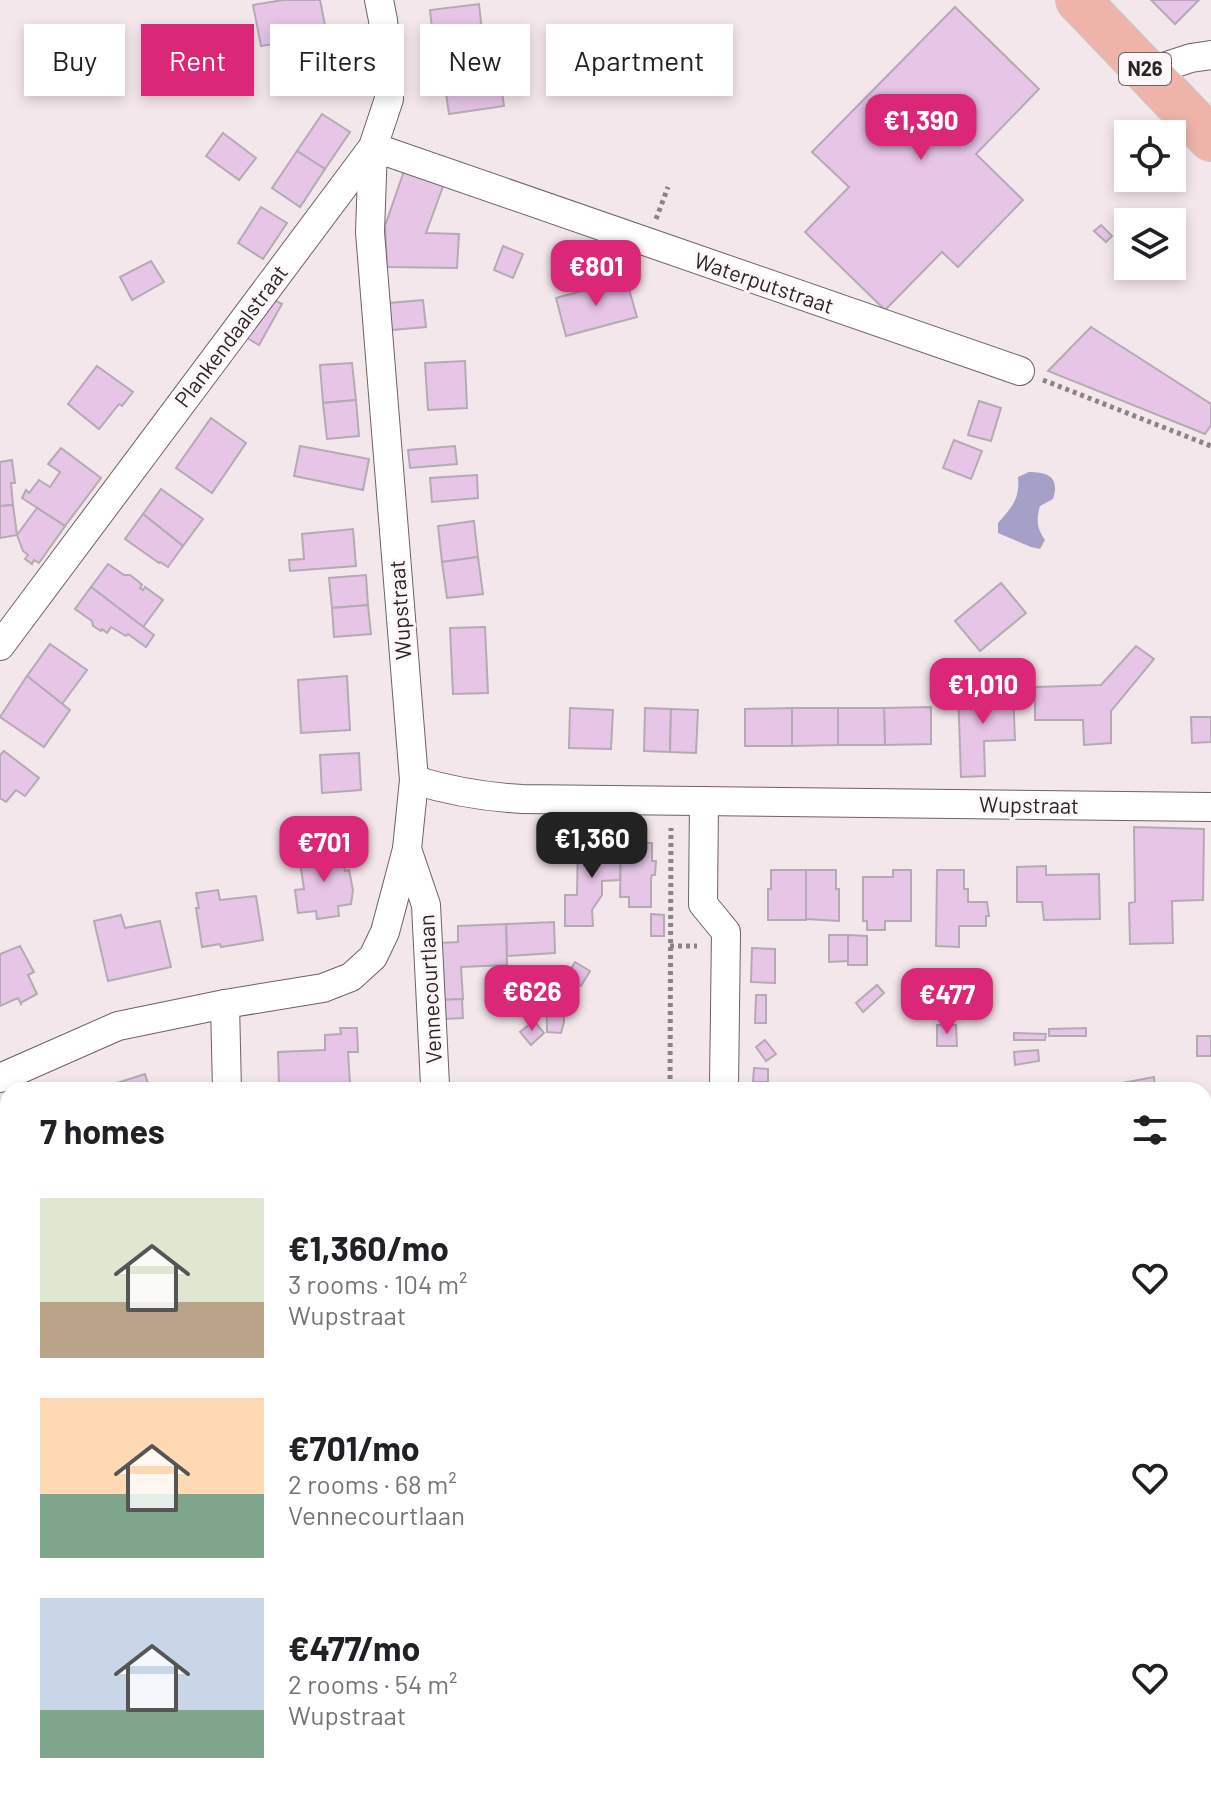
<!DOCTYPE html>
<html lang="en">
<head>
<meta charset="utf-8">
<style>
	body { margin:0; font-family:Barlow,sans-serif; background:#f6f6f6; color:#202124; height:100vh; display:flex; flex-direction:column; font-size:30px; white-space:nowrap }
	* { box-sizing:border-box; margin:0 }
	p { font-size:26px; color:#757577 }
	.icon { flex:none; width:44px; height:44px; fill:none; stroke:currentColor; stroke-width:2; stroke-linecap:round; stroke-linejoin:round }
	.map { position:relative; flex:1; overflow:hidden }
	.details { position:absolute; left:0px; top:1082px; width:1212px; height:714px; display:flex; flex-direction:column; background:#fff; border-radius:24px 24px 0 0; box-shadow:0 4px 12px #0003 }
	.details>* { flex:none }
	.guide { position:absolute; left:24px; top:24px; width:800px; height:72px; display:flex; gap:16px }
	.fabs { position:absolute; left:1114px; top:120px; display:grid; gap:16px }
	.fabs a { display:grid; place-items:center; width:72px; height:72px; border-radius:0px; background:#fff; box-shadow:0 4px 12px #0003; font-size:40px }
	.price { position:absolute; translate:-50% -68px; padding:0 18px; border-radius:16px; background:#db2777; color:#fff; font-size:26px; line-height:52px; filter:drop-shadow(0 2px 4px #0008) }
	.price::after { content:''; position:absolute; left:50%; top:48px; width:24px; height:18px; margin-left:-12px; background:inherit; clip-path:polygon(0 0,100% 0,50% 100%) }
	.price.on { background:#222; color:#fff }
	ul { padding:0; list-style:none }
	li { display:flex; align-items:center; gap:24px; height:200px; padding:0 40px }
	li span { display:grid; place-items:center; flex:none; width:224px; height:160px; border-radius:0px; color:#555 }
	li>.icon { margin-inline-start:auto }
	span .icon { width:96px; height:96px; fill:#fffc; stroke-width:1 }
	li b { font-size:34px }
	h2 { display:flex; justify-content:space-between; align-items:center; height:96px; padding:0 40px; font-size:34px }
	.pill { padding:0 28px; border-radius:0px; background:#fff; box-shadow:0 4px 12px #0003; font-size:28px; line-height:72px }
	.pill.on { background:#db2777; color:#fff }
	.map>svg:first-child { display:block }
	.green { fill:#d9b798 }
	.water { fill:#a6a0c8 }
	.lines { fill:none; stroke-linecap:round; stroke-linejoin:round }
	.stream { stroke:#a6a0c8; stroke-width:9 }
	.building { fill:#e6c5e7; stroke:#b3abb3; stroke-width:2 }
	.lane-casing { stroke:#6d6265; stroke-width:16 }
	.street-casing { stroke:#6d6265; stroke-width:30 }
	.primary-casing { stroke:#c8c7c7; stroke-width:46 }
	.path { stroke:#8b8385; stroke-width:5; stroke-dasharray:4 4; stroke-linecap:butt }
	.lane { stroke:#fff; stroke-width:14 }
	.street { stroke:#fff; stroke-width:28 }
	.primary { stroke:#eeb3a9; stroke-width:44 }
	.labels { text-anchor:middle; stroke-width:6; stroke-linejoin:round; paint-order:stroke }
	.shield { fill:#fef6f8; stroke:#6a6466; stroke-width:2 }
	.shield-label { font-size:20px; font-weight:bold; fill:#2a2627 }
	.street-label { font-size:22px; fill:#2a2627; stroke:#fef6f8 }
</style>
</head>
<body>
<div class="map">
<svg width="1211" height="1795" viewBox="0 0 1211 1795">
	<rect width="100%" height="100%" fill="#f4e7eb"/>
	<path class="green" d="M1204,1452H1211V1795H509L531,1788H1204Z"/>
	<g class="water">
		<path d="M1029,472C1048,472 1060,477 1053,499L1040,506C1036,520 1037,528 1045,540L1040,549L1031,547L998,533V523C1012,507 1020,499 1018,477Z"/>
		<path d="M0,1242L8,1262V1325L0,1327Z"/>
		<path d="M774,1788H921L924,1795H768Z"/>
	</g>
	<g class="lines">
		<g class="stream">
			<path d="M1204,1413H1211"/>
			<path d="M405,1795L416,1788"/>
		</g>
	</g>
	<g class="building">
		<path d="M283,0H320L327,35L261,46L253,5Z"/>
		<path d="M1151,0H1199L1175,24Z"/>
		<path d="M479,4L484,50L435,56L430,10Z"/>
		<path d="M955,7L1039,89L976,154L1023,200L958,267L942,252L885,310L805,232L849,187L812,152Z"/>
		<path d="M498,65L504,106L449,114L443,73Z"/>
		<path d="M322,114L350,132L325,169L297,151Z"/>
		<path d="M223,133L256,158L239,180L206,156Z"/>
		<path d="M297,151L325,169L300,207L272,188Z"/>
		<path d="M405,168L445,181L426,233L459,234L457,268L387,267L385,226Z"/>
		<path d="M261,207L287,223L263,259L238,243Z"/>
		<path d="M1101,225L1112,236L1106,242L1094,231Z"/>
		<path d="M503,246L523,254L513,278L494,270Z"/>
		<path d="M151,261L164,282L132,300L120,277Z"/>
		<path d="M626,279L637,317L566,336L556,298Z"/>
		<path d="M270,298L282,304L259,345L247,338Z"/>
		<path d="M423,300L426,327L392,330L389,303Z"/>
		<path d="M1091,327L1211,404V425L1205,434L1048,371Z"/>
		<path d="M465,361L467,408L428,410L425,363Z"/>
		<path d="M352,363L356,400L323,403L320,365Z"/>
		<path d="M97,366L133,392L122,406L119,404L99,429L68,404Z"/>
		<path d="M356,400L359,436L327,439L323,403Z"/>
		<path d="M979,401L1001,408L991,441L968,435Z"/>
		<path d="M211,418L246,443L212,493L176,468Z"/>
		<path d="M954,440L982,451L971,479L943,468Z"/>
		<path d="M300,446L369,459L363,490L294,476Z"/>
		<path d="M455,446L457,464L410,468L408,450Z"/>
		<path d="M61,448L101,478L65,526L22,498L26,490L29,493L39,480L50,487L60,472L48,464Z"/>
		<path d="M12,460L15,483H11L13,505L0,506V462Z"/>
		<path d="M477,475L478,498L432,502L430,478Z"/>
		<path d="M161,489L203,519L183,546L143,514Z"/>
		<path d="M13,505L17,535L0,538V506Z"/>
		<path d="M37,508L65,526L39,563L34,560L32,564L25,559L28,555L23,551L17,535Z"/>
		<path d="M143,514L183,546L168,567L160,562L159,563L125,539Z"/>
		<path d="M474,521L478,557L442,562L438,526Z"/>
		<path d="M353,529L356,566L290,571L289,560L304,559L302,534Z"/>
		<path d="M478,557L483,594L447,598L442,562Z"/>
		<path d="M108,564L124,575H130L139,582L142,585L140,588L143,590L145,587L163,600L143,627L91,587Z"/>
		<path d="M366,575L368,605L332,608L329,578Z"/>
		<path d="M1001,583L1026,613L980,651L955,621Z"/>
		<path d="M91,587L154,635L146,647L128,634L126,636L111,627L107,633L102,629L101,631L93,626L92,621L75,609Z"/>
		<path d="M368,605L371,634L334,637L332,608Z"/>
		<path d="M485,627L488,693L453,694L450,628Z"/>
		<path d="M50,644L87,670L62,704L27,676Z"/>
		<path d="M1136,646L1154,659L1111,711V743L1084,745L1083,720H1035V687L1101,685Z"/>
		<path d="M27,676L70,710L44,747L0,717Z"/>
		<path d="M347,676L350,730L301,733L298,680Z"/>
		<path d="M1013,689L1015,740L984,741L985,776L961,777L958,691Z"/>
		<path d="M931,707V744L885,745L884,708Z"/>
		<path d="M570,708L613,710L611,749L569,748Z"/>
		<path d="M645,708L671,709L670,752L644,751Z"/>
		<path d="M792,708V746H745V709Z"/>
		<path d="M792,708H838V745L792,746Z"/>
		<path d="M838,708H884L885,745H838Z"/>
		<path d="M671,709L698,710L696,753L670,752Z"/>
		<path d="M1191,717H1211V742L1192,743Z"/>
		<path d="M4,751L39,778L25,796L16,790L6,802L0,798V755Z"/>
		<path d="M359,753L361,790L322,793L320,755Z"/>
		<path d="M1134,827L1204,829L1203,900L1172,901L1173,943L1130,944L1129,903L1135,902Z"/>
		<path d="M594,839H606V843L621,844L620,880L602,881V895L592,910L593,926H565V895H577L578,843H594Z"/>
		<path d="M638,843H652V861H656L655,875H652L651,879V907H629V897H620L621,844Z"/>
		<path d="M341,848L345,871L349,870L353,890L351,904L338,906L339,916L317,919L316,911L298,913L295,890L304,889L299,855Z"/>
		<path d="M1046,866V875L1099,874L1100,919L1044,920L1042,902H1017V867Z"/>
		<path d="M771,870H806V920H768V889H771Z"/>
		<path d="M806,870H836V889H839V921L806,919Z"/>
		<path d="M893,870H911V921H885V930H867V921H863V877H893Z"/>
		<path d="M937,870H964V889H968V902H987L989,916H986V926H959V947L936,946Z"/>
		<path d="M218,890L220,900L256,896L263,940L221,947L220,944L202,947L196,908H199L196,893Z"/>
		<path d="M651,914L664,915V936H651Z"/>
		<path d="M121,915L125,928L160,921L171,967L108,981L94,921Z"/>
		<path d="M554,922L555,953L507,956L506,924Z"/>
		<path d="M506,924L507,965L461,967L463,999L442,1000L439,943L458,942V926Z"/>
		<path d="M829,935H848V961L829,962Z"/>
		<path d="M848,935L867,936V965H848Z"/>
		<path d="M20,946L34,972L28,975L37,994L22,1002L21,1004L18,998L0,1006V954Z"/>
		<path d="M752,948L775,949V983L751,982Z"/>
		<path d="M575,962L590,971L581,986L566,977Z"/>
		<path d="M877,985L884,993L863,1012L856,1003Z"/>
		<path d="M546,990L561,991L562,994L564,995V1022L561,1033L547,1032Z"/>
		<path d="M756,995H766V1023H755Z"/>
		<path d="M462,999L463,1018L445,1019L442,1000Z"/>
		<path d="M534,1021L544,1033L531,1045L520,1032Z"/>
		<path d="M937,1025H956L957,1046H937Z"/>
		<path d="M340,1028H357L358,1052H348L350,1083L279,1087L278,1052L325,1050V1035L341,1034Z"/>
		<path d="M1086,1028V1036H1049V1029Z"/>
		<path d="M1014,1033L1046,1034L1045,1040H1014Z"/>
		<rect x="1197" y="1036" width="14" height="20"/>
		<path d="M765,1040L776,1054L766,1061L756,1047Z"/>
		<path d="M1038,1050L1039,1061L1015,1065L1014,1052Z"/>
		<path d="M754,1068L768,1069V1082H753Z"/>
		<path d="M145,1074L150,1090H95Z"/>
		<path d="M1154,1077L1155,1090H1118L1117,1084Z"/>
		<path d="M8,1593V1647L0,1624V1595Z"/>
		<path d="M1204,1594L1211,1607V1646L1204,1649Z"/>
		<path d="M0,1750H8L9,1795H0Z"/>
		<path d="M634,1788H704L708,1795H619Z"/>
		<path d="M921,1788H959L945,1795H924Z"/>
		<path d="M1030,1788H1105L1108,1795H1016Z"/>
	</g>
	<g class="lines">
		<defs>
			<g id="lane">
				<path d="M1204,1465H1211"/>
				<path d="M1204,1526L1211,1524"/>
			</g>
			<g id="street">
				<path d="M1148,72L1191,58L1211,55"/>
				<path d="M0,646L373,147L389,99L383,20L379,0"/>
				<path d="M414,780C450,791 485,797 522,799L1211,807"/>
				<path d="M704,801L703,904L726,932L724,1087"/>
				<path d="M407,849L426,905L435,1085"/>
				<path d="M225,1004L227,1090"/>
				<path d="M0,1078L118,1026L225,1004L323,988L351,977L373,957L385,932L407,849L414,780L370,232L373,147L1020,371"/>
				<path d="M0,1701L8,1700"/>
			</g>
			<path id="primary" d="M1078,0L1211,139"/>
		</defs>
		<use href="#lane" class="lane-casing"/>
		<use href="#street" class="street-casing"/>
		<use href="#primary" class="primary-casing"/>
		<g class="path">
			<path d="M656,219L668,187"/>
			<path d="M1043,380L1211,446"/>
			<path d="M670,946H697"/>
			<path d="M463,1085L697,1087"/>
			<path d="M670,1087L671,828"/>
			<path d="M974,1788L978,1795"/>
		</g>
		<use href="#lane" class="lane"/>
		<use href="#street" class="street"/>
		<use href="#primary" class="primary"/>
	</g>
	<g class="labels">
		<rect class="shield" x="1119" y="53" width="52" height="32" rx="6"/>
		<g class="shield-label">
			<text x="1145" y="76">N26</text>
		</g>
		<g class="street-label">
			<text transform="translate(764 283) rotate(19)" y="8">Waterputstraat</text>
			<text transform="translate(231 336) rotate(-53)" y="8">Plankendaalstraat</text>
			<text transform="translate(400 610) rotate(-94)" y="8">Wupstraat</text>
			<text transform="translate(1029 805) rotate(1)" y="8">Wupstraat</text>
			<text transform="translate(430 989) rotate(-93)" y="8">Vennecourtlaan</text>
		</g>
	</g>
</svg>
<div class="fabs">
<a><svg class="icon" aria-label="locate" viewBox="0 0 24 24"><circle cx="12" cy="12" r="6"/><path d="M12 2v4M12 18v4M2 12h4M18 12h4"/></svg></a>
<a><svg class="icon" aria-label="layers" viewBox="0 0 24 24"><path d="M12 4l9 5-9 5-9-5zM3 14l9 5 9-5"/></svg></a>
</div>
<b class="price" style="left:921px;top:162px">€1,390</b>
<b class="price" style="left:596px;top:308px">€801</b>
<b class="price" style="left:983px;top:726px">€1,010</b>
<b class="price on" style="left:592px;top:880px">€1,360</b>
<b class="price" style="left:324px;top:884px">€701</b>
<b class="price" style="left:532px;top:1033px">€626</b>
<b class="price" style="left:947px;top:1036px">€477</b>
<div class="guide">
<a class="pill">Buy</a>
<a class="pill on">Rent</a>
<a class="pill">Filters</a>
<a class="pill">New</a>
<a class="pill">Apartment</a>
</div>
<section class="details">
<h2>7 homes<svg class="icon" aria-label="filters" viewBox="0 0 24 24"><path d="M4 7h16M4 17h16"/><circle cx="9" cy="7" r="2"/><circle cx="15" cy="17" r="2"/></svg></h2>
<ul>
<li><span style="background:linear-gradient(#dfe7d0 65%,#b9a48a 0)"><svg class="icon" aria-label="home" viewBox="0 0 24 24"><path d="M3 11l9-7 9 7M6 9v11h12V9"/></svg></span><div><b>€1,360/mo</b><p>3 rooms · 104 m²</p><p>Wupstraat</p></div><svg class="icon" aria-label="heart" viewBox="0 0 24 24"><path d="M12 20l-8-8c-3-5 5-10 8-4 3-6 11-1 8 4z"/></svg></li>
<li><span style="background:linear-gradient(#ffd9b3 60%,#7fa58c 0)"><svg class="icon" aria-label="home" viewBox="0 0 24 24"><path d="M3 11l9-7 9 7M6 9v11h12V9"/></svg></span><div><b>€701/mo</b><p>2 rooms · 68 m²</p><p>Vennecourtlaan</p></div><svg class="icon" aria-label="heart" viewBox="0 0 24 24"><path d="M12 20l-8-8c-3-5 5-10 8-4 3-6 11-1 8 4z"/></svg></li>
<li><span style="background:linear-gradient(#c9d6e8 70%,#7fa58c 0)"><svg class="icon" aria-label="home" viewBox="0 0 24 24"><path d="M3 11l9-7 9 7M6 9v11h12V9"/></svg></span><div><b>€477/mo</b><p>2 rooms · 54 m²</p><p>Wupstraat</p></div><svg class="icon" aria-label="heart" viewBox="0 0 24 24"><path d="M12 20l-8-8c-3-5 5-10 8-4 3-6 11-1 8 4z"/></svg></li>
</ul>
</section>
</div>
</body>
</html>
